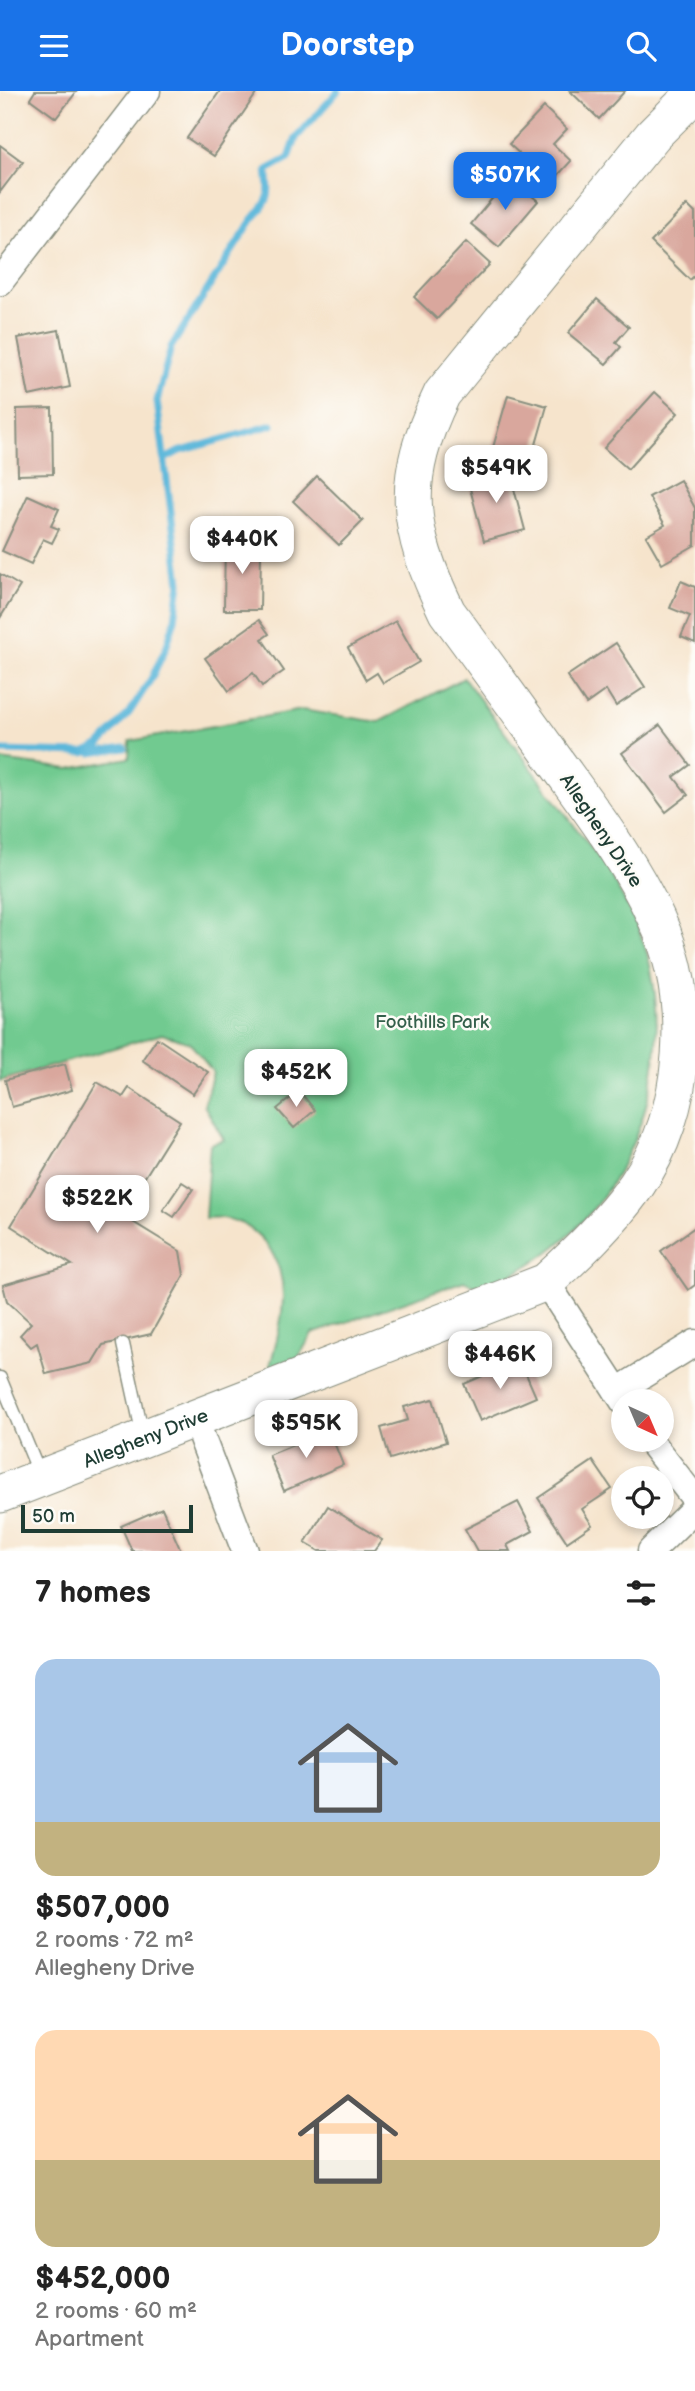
<!DOCTYPE html>
<html lang="en">
<head>
<meta charset="utf-8">
<style>
	body { margin:0; font-family:"Balsamiq Sans",sans-serif; background:#f2f2f2; color:#222; height:100vh; display:flex; flex-direction:column; font-size:26px; white-space:nowrap }
	* { box-sizing:border-box; margin:0 }
	p { font-size:23px; color:#767676 }
	.icon { flex:none; width:38px; height:38px; fill:none; stroke:currentColor; stroke-width:2; stroke-linecap:round; stroke-linejoin:round }
	.map { position:relative; height:1460px; overflow:hidden }
	.sheet { display:flex; flex-direction:column; background:#fff; flex:1 }
	.sheet>* { flex:none }
	.needle { width:46px; rotate:136deg }
	.controls { position:absolute; left:611px; top:1298px; display:grid; gap:14px }
	.controls a { display:grid; place-items:center; width:63px; height:63px; border-radius:50%; background:#fff; box-shadow:0 4px 10px #0003; font-size:35px }
	.scale { position:absolute; left:21px; bottom:18px; width:172px; box-sizing:border-box; padding-left:7px; border:4px solid #1f3d34; border-top:0; font-size:19px; line-height:24px; white-space:nowrap; color:#1f3d34; -webkit-text-stroke:5px #fdfcf7; paint-order:stroke }
	.price { position:absolute; translate:-50% -60px; padding:0 16px; border-radius:14px; background:#fff; color:#222; font-size:23px; line-height:46px; filter:drop-shadow(0 2px 4px #0008) }
	.price::after { content:''; position:absolute; left:50%; top:42px; width:21px; height:16px; margin-left:-10px; background:inherit; clip-path:polygon(0 0,100% 0,50% 100%) }
	.price.active { background:#1a73e8; color:#fff }
	ul { padding:0; list-style:none }
	li { display:grid; align-content:center; gap:14px; height:371px; padding:0 35px }
	li span { display:grid; place-items:center; height:217px; border-radius:21px; color:#555 }
	li>.icon { margin-inline-start:auto }
	span .icon { width:126px; height:126px; fill:#fffc; stroke-width:1 }
	li b { font-size:30px }
	h2 { display:flex; justify-content:space-between; align-items:center; height:84px; padding:0 35px; font-size:30px }
	header { display:flex; justify-content:space-between; align-items:center; height:91px; padding:0 35px; background:#1a73e8; color:#fff; font-size:32px; font-weight:600 }
	.map>svg:first-child { display:block }
	.green { fill:#71ca90; stroke:#488462; stroke-width:2 }
	.lines { fill:none; stroke-linecap:round; stroke-linejoin:round }
	.stream { stroke:#5cb7da; stroke-width:7 }
	.building { fill:#d9a79d }
	.lane-casing { stroke:#8a9080; stroke-width:15 }
	.street-casing { stroke:#8a9080; stroke-width:29 }
	.secondary-casing { stroke:#8a9080; stroke-width:39 }
	.lane { stroke:#fff; stroke-width:12 }
	.street { stroke:#fff; stroke-width:26 }
	.secondary { stroke:#fff; stroke-width:37 }
	.labels { text-anchor:middle; stroke-width:5; stroke-linejoin:round; paint-order:stroke }
	.street-label { font-size:19px; fill:#1f3d34; stroke:#fdfcf7 }
	.park-label { font-size:19px; fill:#34604b; stroke:#fdfcf7 }
</style>
</head>
<body>
<header><svg class="icon" aria-label="menu" viewBox="0 0 24 24"><path d="M4 6h16M4 12h16M4 18h16"/></svg>Doorstep<svg class="icon" aria-label="search" viewBox="0 0 24 24"><circle cx="10" cy="10" r="6"/><path d="M15 15l6 6"/></svg></header>
<div class="map">
<svg width="695" height="1460" viewBox="0 0 695 1460">
	<rect width="100%" height="100%" fill="#fdfcf7"/>
	<filter id="ink" filterUnits="userSpaceOnUse"><feTurbulence type="fractalNoise" baseFrequency=".0143" numOctaves="2"/><feDisplacementMap in="SourceGraphic" scale="14" xChannelSelector="R" yChannelSelector="G"/><feConvolveMatrix kernelMatrix="1 2 1 2 8 2 1 2 1" color-interpolation-filters="sRGB"/></filter>
	<filter id="wash" filterUnits="userSpaceOnUse"><feTurbulence type="fractalNoise" baseFrequency=".00686" numOctaves="4" result="noise"/><feDisplacementMap in="SourceGraphic" scale="28" xChannelSelector="R" yChannelSelector="G"/><feGaussianBlur stdDeviation="1.57" result="paint"/><feColorMatrix in="noise" values="0 0 0 0 0 0 0 0 0 0 0 0 0 0 0 0 0 1.4 0 .05"/><feComposite in="paint" operator="in"/></filter>
	<g filter="url(#wash)">
		<rect width="100%" height="100%" fill="#f6e4cc"/>
		<path class="green" d="M464,587L606,777C623,806 643,841 650,874C679,1006 612,1153 479,1197L464,1190L312,1243L297,1269L269,1279C275,1255 283,1230 283,1204C282,1159 251,1122 205,1127L210,1053L224,1049L204,1014L213,981L190,952L162,943L0,990V669L69,678L129,667L130,650L302,619L379,631Z"/>
		<g class="lines">
			<g class="stream">
				<path d="M165,368L178,361L272,334"/>
				<path d="M0,660L84,662L99,655L129,622L151,588L166,557L175,528L180,492L157,310L171,256L252,129C270,109 271,106 267,79L289,67L296,47L338,0"/>
				<path d="M91,662L125,657"/>
			</g>
		</g>
		<g id="blocks">
			<g class="building">
				<path d="M35,0H77L56,27L30,8Z"/>
				<path d="M220,0H252L256,3L214,65L187,47Z"/>
				<path d="M570,0H625L599,28Z"/>
				<path d="M544,16L567,38L553,53L571,70L551,92L509,53Z"/>
				<path d="M0,54L23,71L0,101Z"/>
				<path d="M510,86L538,110L499,156L471,133Z"/>
				<path d="M687,114L695,122V184L690,189L651,151Z"/>
				<path d="M466,151L490,173L437,228L414,206Z"/>
				<path d="M597,208L629,236L616,251L621,256L606,273L568,242Z"/>
				<path d="M59,239L70,296L29,305L18,247Z"/>
				<path d="M655,301L678,322L628,378L604,357Z"/>
				<path d="M508,304L547,315L531,371L492,360Z"/>
				<path d="M52,317L53,383L18,384L17,318Z"/>
				<path d="M509,379L525,439L484,450L468,390Z"/>
				<path d="M317,385L363,430L339,454L293,410Z"/>
				<path d="M680,389L695,417V454L662,473L646,445L665,434L649,406Z"/>
				<path d="M28,404L59,418L51,435L59,438L52,452L43,448L31,473L2,460Z"/>
				<path d="M225,446L247,447L246,458H261L260,519H224Z"/>
				<path d="M0,483L20,495L0,527Z"/>
				<path d="M681,490L695,496V552L681,546L690,525L670,517Z"/>
				<path d="M259,529L269,543L262,548L284,580L262,595L253,582L229,600L205,567Z"/>
				<path d="M396,530L419,571L383,592L377,582L366,589L348,557Z"/>
				<path d="M616,552L645,596L616,615L606,599L586,613L567,585Z"/>
				<path d="M660,634L690,674L674,686L688,704L666,721L622,662Z"/>
				<path d="M157,947L208,981L193,1003L142,969Z"/>
				<path d="M65,973L72,999L12,1016L5,989Z"/>
				<path d="M97,991L123,1006L129,997L180,1030L128,1113L133,1131L180,1160L184,1184L151,1243L103,1254L92,1272L46,1283L37,1252L31,1256L20,1244L31,1232L7,1210L3,1194L72,1174L11,1135Z"/>
				<path d="M299,1000L315,1019L294,1037L277,1018Z"/>
				<path d="M182,1091L193,1098L174,1126L163,1119Z"/>
				<path d="M695,1136V1194L688,1199L661,1160Z"/>
				<path d="M520,1269L536,1306L480,1330L464,1293Z"/>
				<path d="M433,1308L446,1351L390,1368L381,1337L408,1329L404,1316Z"/>
				<path d="M329,1339L343,1374L284,1400L269,1364Z"/>
				<path d="M593,1370L612,1398L582,1418L592,1434L567,1451L538,1407Z"/>
				<path d="M518,1411L533,1440L507,1454L510,1460H477L465,1438Z"/>
				<path d="M328,1415L382,1449L374,1460H319L305,1452Z"/>
				<path d="M162,1417L181,1460H132L121,1435Z"/>
			</g>
		</g>
	</g>
	<g filter="url(#ink)">
		<use href="#blocks" fill-opacity="0" stroke="#8a9080" stroke-width="2"/>
		<g class="lines">
			<defs>
				<g id="lane">
					<path d="M123,1253L143,1345"/>
					<path d="M0,1287L40,1384"/>
				</g>
				<g id="street">
					<path d="M0,191L147,0"/>
					<path d="M546,1191L624,1311"/>
					<path d="M617,1300L695,1252"/>
					<path d="M194,1326L245,1460"/>
					<path d="M649,1349L695,1408"/>
					<path d="M651,1460L695,1417"/>
				</g>
				<g id="secondary">
					<path id="s1" d="M0,1403L546,1191C579,1161 610,1131 636,1095C688,1020 695,909 656,827C630,770 592,721 556,671C520,621 484,571 447,521C406,436 400,390 442,303L653,44L695,2"/>
				</g>
			</defs>
			<use href="#lane" class="lane-casing"/>
			<use href="#street" class="street-casing"/>
			<use href="#secondary" class="secondary-casing"/>
			<use href="#lane" class="lane"/>
			<use href="#street" class="street"/>
			<use href="#secondary" class="secondary"/>
		</g>
	</g>
	<g class="labels">
		<g class="street-label">
			<text transform="translate(602 739) rotate(56)" y="7">Allegheny Drive</text>
			<text dy="7" stroke="none"><textPath href="#s1" startOffset="156">Allegheny Drive</textPath></text>
		</g>
		<g class="park-label">
			<text x="432" y="937">Foothills Park</text>
		</g>
	</g>
</svg>
<div class="controls">
<a><svg class="needle" viewBox="-14 -14 28 28"><path d="M0-13l5 13h-10z" fill="#e53935"/><path d="M0 13l5-13h-10z" fill="#767676"/></svg></a>
<a><svg class="icon" aria-label="locate" viewBox="0 0 24 24"><circle cx="12" cy="12" r="6"/><path d="M12 2v4M12 18v4M2 12h4M18 12h4"/></svg></a>
</div>
<div class="scale">50 m</div>
<b class="price active" style="left:505px;top:121px">$507K</b>
<b class="price" style="left:496px;top:414px">$549K</b>
<b class="price" style="left:242px;top:485px">$440K</b>
<b class="price" style="left:296px;top:1018px">$452K</b>
<b class="price" style="left:97px;top:1144px">$522K</b>
<b class="price" style="left:500px;top:1300px">$446K</b>
<b class="price" style="left:306px;top:1369px">$595K</b>
</div>
<section class="sheet">
<h2>7 homes<svg class="icon" aria-label="filters" viewBox="0 0 24 24"><path d="M4 7h16M4 17h16"/><circle cx="9" cy="7" r="2"/><circle cx="15" cy="17" r="2"/></svg></h2>
<ul>
<li><span style="background:linear-gradient(#a9c7e8 75%,#c2b280 0)"><svg class="icon" aria-label="home" viewBox="0 0 24 24"><path d="M3 11l9-7 9 7M6 9v11h12V9"/></svg></span><div><b>$507,000</b><p>2 rooms · 72 m²</p><p>Allegheny Drive</p></div></li>
<li><span style="background:linear-gradient(#ffd9b3 60%,#c2b280 0)"><svg class="icon" aria-label="home" viewBox="0 0 24 24"><path d="M3 11l9-7 9 7M6 9v11h12V9"/></svg></span><div><b>$452,000</b><p>2 rooms · 60 m²</p><p>Apartment</p></div></li>
</ul>
</section>
</body>
</html>
